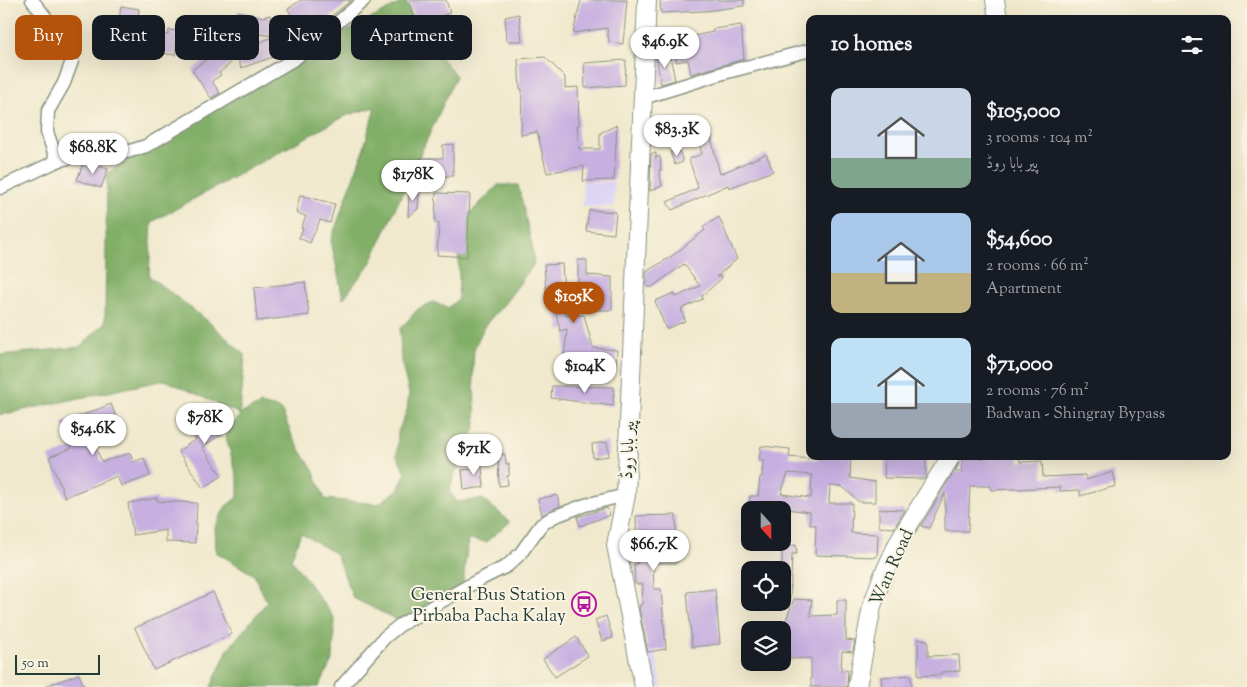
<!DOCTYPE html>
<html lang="en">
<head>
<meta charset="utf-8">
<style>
	body { margin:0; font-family:"Sorts Mill Goudy",Amiri,serif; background:#20242c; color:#f1f3f6; height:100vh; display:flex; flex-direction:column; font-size:19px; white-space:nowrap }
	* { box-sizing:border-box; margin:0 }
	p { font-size:16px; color:#9ea1a6 }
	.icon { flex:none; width:28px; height:28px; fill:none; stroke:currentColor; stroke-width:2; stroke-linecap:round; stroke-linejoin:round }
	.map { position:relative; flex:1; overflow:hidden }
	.details { position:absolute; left:806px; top:15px; width:425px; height:445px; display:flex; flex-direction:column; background:#171b24; border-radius:10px; box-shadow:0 5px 20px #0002 }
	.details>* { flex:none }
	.guide { position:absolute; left:15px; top:15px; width:475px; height:45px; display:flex; gap:10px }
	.needle { width:32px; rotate:159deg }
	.controls { position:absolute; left:741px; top:501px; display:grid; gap:10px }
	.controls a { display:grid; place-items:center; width:50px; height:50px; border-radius:10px; background:#171b24; box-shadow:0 5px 20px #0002; font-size:25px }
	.scale { position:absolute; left:15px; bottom:12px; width:85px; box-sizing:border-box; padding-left:5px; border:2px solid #1f3d34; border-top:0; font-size:14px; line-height:18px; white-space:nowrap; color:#1f3d34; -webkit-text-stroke:4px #fcf5e5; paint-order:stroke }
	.price { position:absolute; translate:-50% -42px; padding:0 11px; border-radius:18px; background:#fff; color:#222; font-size:16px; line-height:32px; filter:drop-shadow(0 1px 2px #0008) }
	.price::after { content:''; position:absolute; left:50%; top:30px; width:15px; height:11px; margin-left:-8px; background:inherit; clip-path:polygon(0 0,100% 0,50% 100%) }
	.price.active { background:#b45309; color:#fff }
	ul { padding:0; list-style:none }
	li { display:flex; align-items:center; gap:15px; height:125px; padding:0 25px }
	li span { display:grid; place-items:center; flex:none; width:140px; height:100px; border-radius:10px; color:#555 }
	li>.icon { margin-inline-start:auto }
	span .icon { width:60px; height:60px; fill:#fffc; stroke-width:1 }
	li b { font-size:21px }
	h2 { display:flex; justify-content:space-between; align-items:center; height:60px; padding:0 25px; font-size:21px }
	.tag { padding:0 18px; border-radius:10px; background:#171b24; box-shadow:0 5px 20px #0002; font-size:18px; line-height:45px }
	.tag.active { background:#b45309; color:#fff }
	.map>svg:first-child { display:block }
	.built { fill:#ded5f5 }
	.forest { fill:#82af67; stroke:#50764e }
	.building { fill:#c7b0e0; fill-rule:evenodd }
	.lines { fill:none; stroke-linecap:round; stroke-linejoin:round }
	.street-casing { stroke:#889380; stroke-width:15 }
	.secondary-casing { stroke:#889380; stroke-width:20 }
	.street { stroke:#fff; stroke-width:12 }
	.secondary { stroke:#fff; stroke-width:18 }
	.labels { text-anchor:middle; stroke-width:4; stroke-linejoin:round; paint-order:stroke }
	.street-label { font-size:18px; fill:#1f3d34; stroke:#fcf5e5 }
	.poi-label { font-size:18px; fill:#1f3d34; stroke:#fcf5e5; text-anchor:end }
</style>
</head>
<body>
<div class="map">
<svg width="1247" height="687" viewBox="0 0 1247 687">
	<rect width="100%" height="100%" fill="#fcf5e5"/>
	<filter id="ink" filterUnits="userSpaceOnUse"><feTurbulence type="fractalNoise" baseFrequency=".02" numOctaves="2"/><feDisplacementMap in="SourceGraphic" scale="10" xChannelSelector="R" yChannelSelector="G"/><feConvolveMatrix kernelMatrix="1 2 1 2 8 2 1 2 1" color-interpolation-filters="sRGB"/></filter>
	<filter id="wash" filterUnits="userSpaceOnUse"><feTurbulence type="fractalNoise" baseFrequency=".0096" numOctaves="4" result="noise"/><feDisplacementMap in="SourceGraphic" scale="20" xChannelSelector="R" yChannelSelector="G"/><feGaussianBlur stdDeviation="1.12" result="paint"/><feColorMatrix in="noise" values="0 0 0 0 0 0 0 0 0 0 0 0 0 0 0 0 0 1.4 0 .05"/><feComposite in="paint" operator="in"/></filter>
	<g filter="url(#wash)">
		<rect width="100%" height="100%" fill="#f0e9cd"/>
		<g class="built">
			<path d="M583,182H614V207L583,206Z"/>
			<path d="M655,651L662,687H650L645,653Z"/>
		</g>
		<path class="forest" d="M406,0L415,26L456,76L371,262L343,299L331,240L363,151L375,107L345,116L152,222L149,276L209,322L245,355L240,414L261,404L281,409L293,438L313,470L325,499L378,504L398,490L406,473L397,456L398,432L407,410L409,393L401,361L400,329L418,309L433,302L448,308L458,299L459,279L458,234L469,214L498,185H518L532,245L534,264L505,303L485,325L474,349L473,368L476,425L454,476L449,491L457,502L483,499L510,522L486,542L468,539L463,584L399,621L353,598L336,554L301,533L291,559L335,619L333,658L319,687H211L228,649L267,602L254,575L216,552L215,527L226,506L238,497V480L226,437L240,414L165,380L0,415V355L80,347L105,322L107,173L249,84Z"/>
		<g id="blocks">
			<g class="building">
				<path d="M301,0H351L298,44L289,26L296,23L288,9Z"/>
				<path d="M409,0H446L450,13L417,24Z"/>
				<path d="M581,0H627L623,44L609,42L607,28L573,33Z"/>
				<path d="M660,0H744V6L705,11L661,13Z"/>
				<path d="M121,6L139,9L136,31L168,35L169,30L178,31L175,55L115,47Z"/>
				<path d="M238,11L263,17L270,15L282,54L241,68L236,53L274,36L229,30Z"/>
				<path d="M519,14L522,41H507L505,17Z"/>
				<path d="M741,25L744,59L691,74L688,60L676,62V49L656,47V40L678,38V36L689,35V37L713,32V29Z"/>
				<path d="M226,45L237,58L219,73L221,75L212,81L220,93L211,98L192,70Z"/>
				<path d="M670,56L675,80L661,84L656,57Z"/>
				<path d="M545,57L565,77V88L578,87L579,125H577L579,149H600V133L617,125L614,180L583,181L584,166L547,173L537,132L521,135L522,89H520L518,59Z"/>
				<path d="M626,60L625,85L585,88L584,63Z"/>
				<path d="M710,134L720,174L766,154L773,171L729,188L728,185L672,210L667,202L698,188L689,159L702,154L698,138Z"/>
				<path d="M453,144V176L420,177V158H443V145Z"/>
				<path d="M679,149L683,162L675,165L670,152Z"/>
				<path d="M656,153V158L660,156L661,170H659L662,186L650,191L651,154Z"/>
				<path d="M91,163L108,169L101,188L77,180L83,164Z"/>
				<path d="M409,191L419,192L418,209L408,217Z"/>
				<path d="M436,193L470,194L467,257L437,255L439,223H435Z"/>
				<path d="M300,195L335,204L330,223L320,220L310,243L299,238L303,228H301L306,216L296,213Z"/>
				<path d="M589,210L616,212L614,234L586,231Z"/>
				<path d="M719,217L737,259L716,277L721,276L722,278L702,296L703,299L681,309L685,321L666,329L655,301L674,293L676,297L700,286L684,264L652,287H647L646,272L672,256L705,230L703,227Z"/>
				<path d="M578,260H587V275L612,277V310H595V289H578Z"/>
				<path d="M562,264L566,316L584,315L593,348L617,350L616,367L596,365L597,361L564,359L567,329L560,331L554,303H547L544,265Z"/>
				<path d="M305,282L309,315L257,321L254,288Z"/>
				<path d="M552,386L614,387L613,406L551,398Z"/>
				<path d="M111,404L118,422L90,434L102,462L130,453L133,462L144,458L150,476L121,486L117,476L65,497L49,457L72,448L62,423Z"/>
				<path d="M219,405L233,427L202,447L222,476L203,488L178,451L196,439L188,426Z"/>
				<path d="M607,442L609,456L593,458L592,444Z"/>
				<path d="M761,446L790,449L789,457L820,460V456H851L850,478L875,482V502H859L843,487L830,486L829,503H852L851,533L878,534L877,557L815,555L816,525H810V512L778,508V510L749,509L750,496H758L760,477H762L763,460H759ZM788,473L812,475L811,498L781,494Z"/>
				<path d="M505,454L506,464H509V476H507L508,485L499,486L498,455Z"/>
				<path d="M885,456H926V477L925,479L884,478Z"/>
				<path d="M984,456H1019L1020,462L1042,461L1043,477L1085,475L1086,480L1113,472L1116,486L1080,496V490L1060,491V487L991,490V486H970L968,531H945V493L929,528L921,526L959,463L955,472H962V459L985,458Z"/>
				<path d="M481,459L484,487L464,490L462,470L473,469L472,460Z"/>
				<path d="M557,495L560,506L542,515L538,499Z"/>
				<path d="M157,498V501L197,503L195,543L166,542V530L133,535L128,503Z"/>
				<path d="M607,508L610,515L580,526L577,517Z"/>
				<path d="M879,509L905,510L894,528L879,527Z"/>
				<path d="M676,515L677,563H653L654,589H661L666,649L648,652L639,609L640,605L642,604L643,584H635L634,564H637L636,516Z"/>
				<path d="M796,545L797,554H792L790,600H782V546Z"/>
				<path d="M715,589L720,644L692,647L687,592Z"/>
				<path d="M213,592L232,634L154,670L135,628Z"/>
				<path d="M794,599L812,600L810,616L837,615V600H846V640L855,641L853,652L842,651L841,671L848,670L847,687H811V658L790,659L788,630H782Z"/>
				<path d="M606,616L613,638L602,641L595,620Z"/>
				<path d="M576,637L588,656L555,677L543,659Z"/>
				<path d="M918,639L928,640V656L959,655L960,671L941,672V675L918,676Z"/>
				<path d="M79,674L84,687H47L46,686Z"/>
				<path d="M911,675L912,687H882L881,677Z"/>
			</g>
		</g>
	</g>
	<g filter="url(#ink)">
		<use href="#blocks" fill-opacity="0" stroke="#889380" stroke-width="1"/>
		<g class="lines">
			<defs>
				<g id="street">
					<path d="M32,0L71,50L72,61L64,83L48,111L47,132L57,161"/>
					<path d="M643,98L720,74L810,50"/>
					<path d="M0,188L57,161L72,157L127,152L146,146L296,58L364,0"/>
					<path d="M341,687L385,637L400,625L477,581L507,566L520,554L541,525L553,517L585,505L626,495"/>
				</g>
				<g id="secondary">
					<path d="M995,0L998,19"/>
					<path d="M644,687L616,545L626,495L647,0"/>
					<path d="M857,687L872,606L882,578L900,539L951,456"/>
				</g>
			</defs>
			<use href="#street" class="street-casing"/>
			<use href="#secondary" class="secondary-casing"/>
			<use href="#street" class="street"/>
			<use href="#secondary" class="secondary"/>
		</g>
	</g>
	<defs>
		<symbol id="bus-ring" viewBox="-11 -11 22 22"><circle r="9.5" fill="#fcf5e5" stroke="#b5179e" stroke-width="1.5"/><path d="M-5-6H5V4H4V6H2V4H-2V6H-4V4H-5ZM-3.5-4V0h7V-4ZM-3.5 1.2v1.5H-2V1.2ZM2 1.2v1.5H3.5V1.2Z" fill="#b5179e"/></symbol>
	</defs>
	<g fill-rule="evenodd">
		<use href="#bus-ring" x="570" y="590" width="28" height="28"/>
	</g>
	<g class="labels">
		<g class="street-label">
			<text transform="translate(627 450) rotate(-88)" y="6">پیر بابا روڈ</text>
			<text transform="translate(891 567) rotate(-66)" y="6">Wan Road</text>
		</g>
		<g class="poi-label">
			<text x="566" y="600">General Bus Station<tspan x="566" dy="21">Pirbaba Pacha Kalay</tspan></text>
		</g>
	</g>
</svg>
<div class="controls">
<a><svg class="needle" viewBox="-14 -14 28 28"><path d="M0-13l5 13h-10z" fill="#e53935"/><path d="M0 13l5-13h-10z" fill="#9ea1a6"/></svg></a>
<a><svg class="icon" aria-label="locate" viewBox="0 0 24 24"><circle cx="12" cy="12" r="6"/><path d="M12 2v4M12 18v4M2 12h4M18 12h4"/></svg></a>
<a><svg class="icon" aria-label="layers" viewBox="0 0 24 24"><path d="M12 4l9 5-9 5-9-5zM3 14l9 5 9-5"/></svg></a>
</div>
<div class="scale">50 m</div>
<b class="price" style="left:665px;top:69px">$46.9K</b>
<b class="price" style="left:677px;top:157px">$83.3K</b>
<b class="price" style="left:93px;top:175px">$68.8K</b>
<b class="price" style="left:413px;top:202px">$178K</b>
<b class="price active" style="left:574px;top:324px">$105K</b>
<b class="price" style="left:585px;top:394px">$104K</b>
<b class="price" style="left:205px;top:445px">$78K</b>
<b class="price" style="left:93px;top:456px">$54.6K</b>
<b class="price" style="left:474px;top:476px">$71K</b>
<b class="price" style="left:654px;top:572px">$66.7K</b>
<div class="guide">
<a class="tag active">Buy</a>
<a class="tag">Rent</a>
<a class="tag">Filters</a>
<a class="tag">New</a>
<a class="tag">Apartment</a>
</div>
<section class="details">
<h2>10 homes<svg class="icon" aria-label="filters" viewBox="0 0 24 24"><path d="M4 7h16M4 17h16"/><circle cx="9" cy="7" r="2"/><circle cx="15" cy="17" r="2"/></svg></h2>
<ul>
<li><span style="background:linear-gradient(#c9d6e8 70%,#7fa58c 0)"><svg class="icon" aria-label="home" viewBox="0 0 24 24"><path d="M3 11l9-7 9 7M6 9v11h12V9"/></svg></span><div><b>$105,000</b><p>3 rooms · 104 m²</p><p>پیر بابا روڈ</p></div></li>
<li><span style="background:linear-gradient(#a9c7e8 60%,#c2b280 0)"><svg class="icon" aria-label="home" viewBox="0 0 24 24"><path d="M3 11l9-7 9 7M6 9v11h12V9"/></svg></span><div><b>$54,600</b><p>2 rooms · 66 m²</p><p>Apartment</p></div></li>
<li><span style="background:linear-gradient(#bfe0f5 65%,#9aa5b1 0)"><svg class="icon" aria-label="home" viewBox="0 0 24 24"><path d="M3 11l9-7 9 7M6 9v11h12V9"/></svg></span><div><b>$71,000</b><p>2 rooms · 76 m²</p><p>Badwan - Shingray Bypass</p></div></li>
</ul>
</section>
</div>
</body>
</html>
